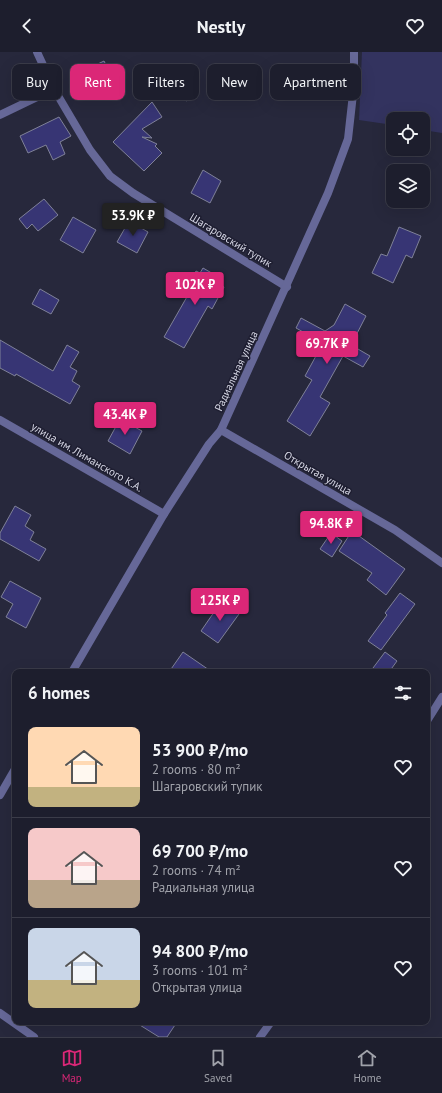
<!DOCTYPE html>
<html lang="en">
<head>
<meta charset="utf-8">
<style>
	body { margin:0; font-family:"PT Sans",sans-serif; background:#2a2b39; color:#f1f3f6; height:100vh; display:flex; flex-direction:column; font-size:15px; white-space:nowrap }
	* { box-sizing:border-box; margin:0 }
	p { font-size:13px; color:#a0a2aa }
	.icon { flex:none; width:22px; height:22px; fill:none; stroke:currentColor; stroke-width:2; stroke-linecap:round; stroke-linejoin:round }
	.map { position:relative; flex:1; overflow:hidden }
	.side { position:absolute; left:12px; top:617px; width:418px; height:356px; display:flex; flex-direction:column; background:#1d1e2d; border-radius:8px; box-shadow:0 4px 16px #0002,0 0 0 1px #3b3c49 }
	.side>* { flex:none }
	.banner { position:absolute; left:12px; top:12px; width:418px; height:36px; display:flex; gap:8px }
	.fabs { position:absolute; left:386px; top:60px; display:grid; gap:8px }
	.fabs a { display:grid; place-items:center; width:44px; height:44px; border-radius:8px; background:#1d1e2d; box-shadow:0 4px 16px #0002,0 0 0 1px #3b3c49; font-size:20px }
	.price { position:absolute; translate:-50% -34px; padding:0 9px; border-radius:4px; background:#db2777; color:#fff; font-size:13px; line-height:26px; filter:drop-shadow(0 1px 2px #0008) }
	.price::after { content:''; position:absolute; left:50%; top:24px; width:12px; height:9px; margin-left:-6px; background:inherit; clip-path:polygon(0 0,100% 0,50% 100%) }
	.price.selected { background:#222; color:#fff }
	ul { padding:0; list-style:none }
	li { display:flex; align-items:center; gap:12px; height:100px; padding:0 16px }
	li+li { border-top:1px solid #3b3c49 }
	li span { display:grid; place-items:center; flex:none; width:112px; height:80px; border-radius:8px; color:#555 }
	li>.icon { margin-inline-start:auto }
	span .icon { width:48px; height:48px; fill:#fffc; stroke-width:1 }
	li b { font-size:17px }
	h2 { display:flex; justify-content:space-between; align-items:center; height:48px; padding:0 16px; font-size:17px }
	.tag { padding:0 14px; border-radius:8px; background:#1d1e2d; box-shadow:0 4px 16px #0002,0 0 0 1px #3b3c49; font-size:14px; line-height:36px }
	.tag.selected { background:#db2777; color:#fff }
	header { display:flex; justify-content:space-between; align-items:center; height:52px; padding:0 16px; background:#1d1e2d; font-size:18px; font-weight:700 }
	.tab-bar { display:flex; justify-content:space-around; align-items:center; height:56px; border-top:1px solid #3b3c49; background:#1d1e2d; font-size:11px; color:#a0a2aa }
	.tab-bar a { display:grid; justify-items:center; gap:2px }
	.tab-bar .selected { color:#db2777 }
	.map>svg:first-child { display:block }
	.green { fill:#33335f }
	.building { fill:#373574; stroke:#7f8198 }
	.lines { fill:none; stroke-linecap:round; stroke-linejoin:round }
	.minor { stroke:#666898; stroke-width:8 }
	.labels { text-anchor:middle; stroke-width:3; stroke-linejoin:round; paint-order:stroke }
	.street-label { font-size:11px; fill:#d6d7e5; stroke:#1e1e31 }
</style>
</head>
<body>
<header><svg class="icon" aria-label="back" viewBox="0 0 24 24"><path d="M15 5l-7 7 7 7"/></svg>Nestly<svg class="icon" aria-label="heart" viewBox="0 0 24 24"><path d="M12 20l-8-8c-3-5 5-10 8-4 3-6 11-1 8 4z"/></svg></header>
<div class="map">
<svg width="442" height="985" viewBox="0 0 442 985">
	<rect width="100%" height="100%" fill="#27283c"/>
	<path class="green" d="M362,0H442V81L423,78V67H393V73L359,68Z"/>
	<g class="building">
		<path d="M104,9L115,31L90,43L79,21Z"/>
		<path d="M192,31L199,41L186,49L179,39Z"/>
		<path d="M152,50L162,65L142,77L152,86L142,85L157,92L155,94L162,101L144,119L113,90Z"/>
		<path d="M59,65L71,84L60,90L65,102L53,108L46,93L28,101L20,84Z"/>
		<path d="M203,118L221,129L210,151L191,141Z"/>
		<path d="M44,147L58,163L38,179L32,172L27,177L19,167Z"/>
		<path d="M73,165L96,178L83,201L60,188Z"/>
		<path d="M129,169L148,180L137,201L117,190Z"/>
		<path d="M399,175L421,184L412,206L406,203L393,231L372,221L381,202L387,204Z"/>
		<path d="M203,216L222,227L219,232L224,235L212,257L208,254L184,296L164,285L188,243L184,241L196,219L200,221Z"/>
		<path d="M40,237L59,248L51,262L32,252Z"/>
		<path d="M345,252L366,264L351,293L370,304L363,315L343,304L320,345L330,351L310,384L287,369L312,328L305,324L323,291L296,276L301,266L325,279L334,273Z"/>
		<path d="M0,288L53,319L67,293L79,300L70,315L77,319L72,329L80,334L70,352L16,322L15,324L0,316Z"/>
		<path d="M120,367L142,379L130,402L108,389Z"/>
		<path d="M15,454L31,463L25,474L34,480L30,488L46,497L39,509L0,487V481Z"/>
		<path d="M352,479L405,517L386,543L367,528L372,521L339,499Z"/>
		<path d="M331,481L342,489L332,505L320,497Z"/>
		<path d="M10,529L41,546L26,576L6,565L13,552L1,545Z"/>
		<path d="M400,541L415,552L381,598L368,589L387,563L385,561Z"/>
		<path d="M221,550L239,562L218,591L201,579Z"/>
		<path d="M183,600L212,620H169Z"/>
		<path d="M385,600L397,609L389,620H370Z"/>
		<path d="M135,970H177L167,985H159Z"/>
	</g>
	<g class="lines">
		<g class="minor">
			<path d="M54,37L90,98L110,124L133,141L287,235"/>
			<path d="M0,63L54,37L37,0"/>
			<path d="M0,368L164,462"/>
			<path d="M221,378L395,478L442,511"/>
			<path d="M72,620L164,462L209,392L221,378L328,141L348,87L354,33V0"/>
			<path d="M427,669L442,645"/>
			<path d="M0,743L15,717"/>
			<path d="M427,749V751"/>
			<path d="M0,961L34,985"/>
			<path d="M260,985L271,970"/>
		</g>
	</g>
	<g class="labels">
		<g class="street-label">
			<text transform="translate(231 188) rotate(31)" y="4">Шагаровский тупик</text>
			<text transform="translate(236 319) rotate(-65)" y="4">Радиальная улица</text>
			<text transform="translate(87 405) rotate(30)" y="4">улица им. Лиманского К.А.</text>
			<text transform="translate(318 421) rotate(30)" y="4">Открытая улица</text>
		</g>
	</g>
</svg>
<div class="fabs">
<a><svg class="icon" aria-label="locate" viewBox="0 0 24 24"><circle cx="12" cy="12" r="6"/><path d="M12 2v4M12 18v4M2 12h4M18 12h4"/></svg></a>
<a><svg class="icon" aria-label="layers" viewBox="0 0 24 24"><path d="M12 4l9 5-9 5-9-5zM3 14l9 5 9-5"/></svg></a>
</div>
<b class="price selected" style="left:133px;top:185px">53.9K ₽</b>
<b class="price" style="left:195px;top:254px">102K ₽</b>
<b class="price" style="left:327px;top:313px">69.7K ₽</b>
<b class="price" style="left:125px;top:384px">43.4K ₽</b>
<b class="price" style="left:331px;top:493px">94.8K ₽</b>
<b class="price" style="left:220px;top:570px">125K ₽</b>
<div class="banner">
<a class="tag">Buy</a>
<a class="tag selected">Rent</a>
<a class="tag">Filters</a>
<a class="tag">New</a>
<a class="tag">Apartment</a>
</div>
<section class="side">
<h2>6 homes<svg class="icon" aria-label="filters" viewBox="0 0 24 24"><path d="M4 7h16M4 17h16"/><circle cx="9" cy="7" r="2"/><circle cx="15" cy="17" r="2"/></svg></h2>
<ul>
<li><span style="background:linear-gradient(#ffd9b3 75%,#c2b280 0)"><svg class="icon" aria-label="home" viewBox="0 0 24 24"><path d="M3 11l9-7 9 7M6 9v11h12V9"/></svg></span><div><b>53 900 ₽/mo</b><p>2 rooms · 80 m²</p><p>Шагаровский тупик</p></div><svg class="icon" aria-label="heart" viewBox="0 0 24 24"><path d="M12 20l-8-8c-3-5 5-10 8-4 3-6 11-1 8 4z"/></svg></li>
<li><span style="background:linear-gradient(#f6c9c9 65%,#b9a48a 0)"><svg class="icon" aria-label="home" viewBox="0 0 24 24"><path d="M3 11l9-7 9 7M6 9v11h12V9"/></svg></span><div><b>69 700 ₽/mo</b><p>2 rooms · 74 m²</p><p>Радиальная улица</p></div><svg class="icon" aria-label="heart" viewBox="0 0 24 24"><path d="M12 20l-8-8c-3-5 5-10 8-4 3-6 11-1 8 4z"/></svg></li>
<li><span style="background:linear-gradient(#c9d6e8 65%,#c2b280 0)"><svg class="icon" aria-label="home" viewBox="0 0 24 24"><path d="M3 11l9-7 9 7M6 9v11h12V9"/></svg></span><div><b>94 800 ₽/mo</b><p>3 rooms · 101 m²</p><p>Открытая улица</p></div><svg class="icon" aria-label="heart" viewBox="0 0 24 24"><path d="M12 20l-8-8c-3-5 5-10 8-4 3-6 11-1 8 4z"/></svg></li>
</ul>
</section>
</div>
<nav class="tab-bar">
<a class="selected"><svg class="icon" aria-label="map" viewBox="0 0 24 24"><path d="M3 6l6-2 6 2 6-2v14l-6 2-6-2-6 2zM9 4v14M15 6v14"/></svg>Map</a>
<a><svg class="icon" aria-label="saved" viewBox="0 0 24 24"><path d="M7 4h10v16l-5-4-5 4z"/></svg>Saved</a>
<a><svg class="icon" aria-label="home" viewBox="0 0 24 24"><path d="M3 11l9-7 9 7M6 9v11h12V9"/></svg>Home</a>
</nav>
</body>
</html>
